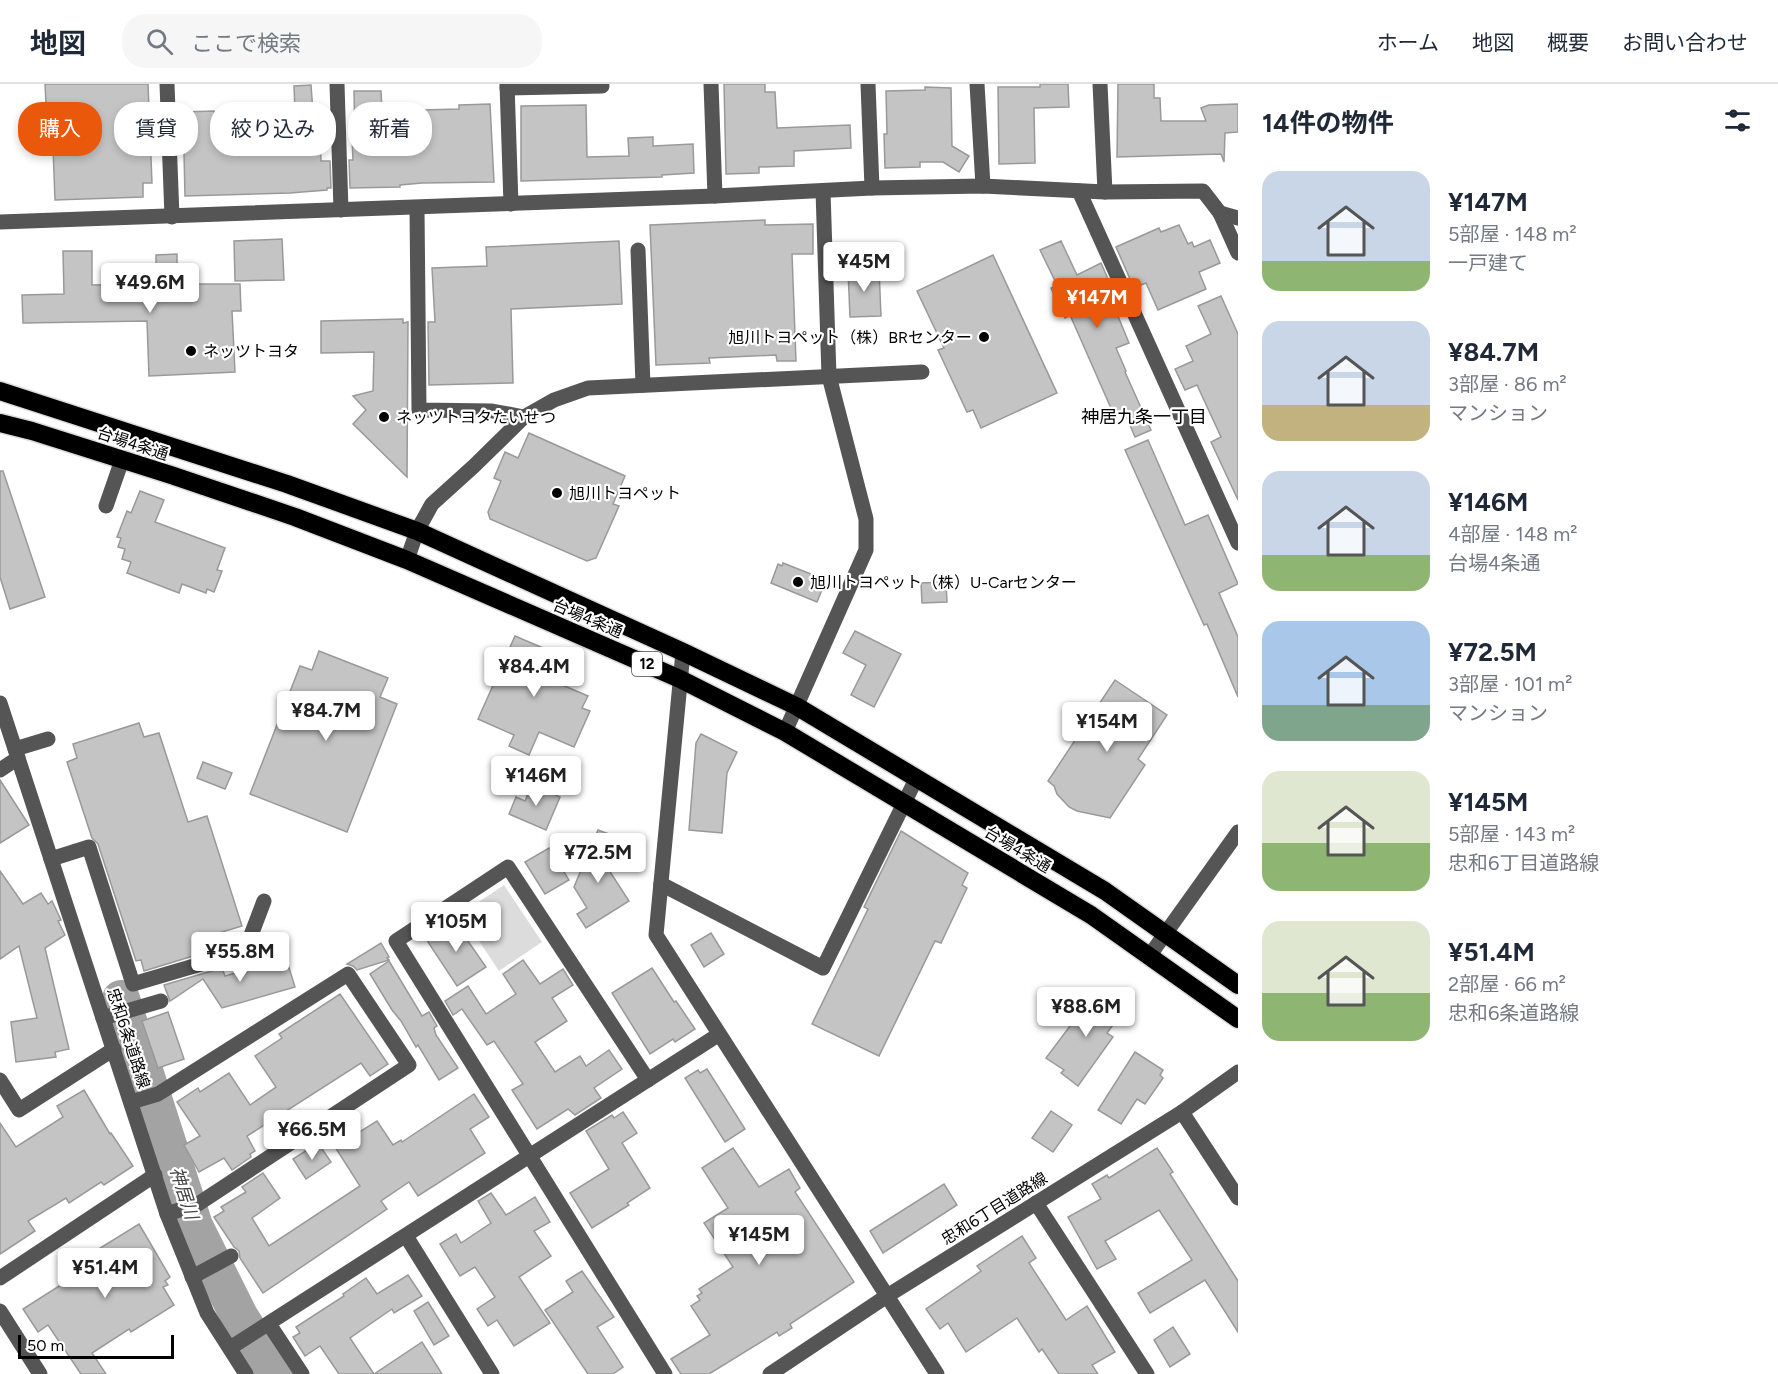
<!DOCTYPE html>
<html lang="ja">
<head>
<meta charset="utf-8">
<style>
	body { margin:0; font-family:Figtree,"Noto Sans JP",sans-serif; background:#f6f6f7; color:#1f2937; height:100vh; display:flex; flex-direction:column; font-size:22px; white-space:nowrap }
	* { box-sizing:border-box; margin:0 }
	p { font-size:20px; color:#747a83 }
	.icon { flex:none; width:33px; height:33px; fill:none; stroke:currentColor; stroke-width:2; stroke-linecap:round; stroke-linejoin:round }
	.map { position:relative; flex:1; overflow:hidden }
	.side { display:flex; flex-direction:column; background:#fff; width:540px }
	.side>* { flex:none }
	.guide { position:absolute; left:18px; top:18px; width:570px; height:54px; display:flex; gap:12px }
	.scale { position:absolute; left:18px; bottom:15px; width:156px; box-sizing:border-box; padding-left:6px; border:3px solid #000; border-top:0; font-size:16px; line-height:21px; white-space:nowrap; color:#000; -webkit-text-stroke:4px #fff; paint-order:stroke }
	.price { position:absolute; translate:-50% -51px; padding:0 14px; border-radius:6px; background:#fff; color:#222; font-size:20px; line-height:39px; filter:drop-shadow(0 2px 3px #0008) }
	.price::after { content:''; position:absolute; left:50%; top:36px; width:18px; height:14px; margin-left:-9px; background:inherit; clip-path:polygon(0 0,100% 0,50% 100%) }
	.price.active { background:#ea580c; color:#fff }
	ul { padding:0; list-style:none }
	li { display:flex; align-items:center; gap:18px; height:150px; padding:0 24px }
	li span { display:grid; place-items:center; flex:none; width:168px; height:120px; border-radius:18px; color:#555 }
	li>.icon { margin-inline-start:auto }
	span .icon { width:72px; height:72px; fill:#fffc; stroke-width:1 }
	li b { font-size:26px }
	h2 { display:flex; justify-content:space-between; align-items:center; height:72px; padding:0 24px; font-size:26px }
	.pill { padding:0 21px; border-radius:24px; background:#fff; box-shadow:0 3px 9px #0003; font-size:21px; line-height:54px }
	.pill.active { background:#ea580c; color:#fff }
	header { display:flex; align-items:center; gap:36px; box-sizing:border-box; height:84px; padding:0 30px; background:#fff; border-bottom:2px solid #e0e1e3 }
	header strong { font-size:28px }
	nav { display:flex; gap:33px; margin-inline-start:auto; font-size:21px }
	.search { width:420px; height:54px; background:#f6f6f7; display:flex; align-items:center; gap:15px; box-sizing:border-box; padding:0 21px; border-radius:24px; color:#747a83; font-size:22px }
	main { display:flex; flex:1; min-height:0 }
	.map>svg:first-child { display:block }
	.green { fill:#dcdcdc }
	.lines { fill:none; stroke-linecap:round; stroke-linejoin:round }
	.river { stroke:#a3a3a3; stroke-width:38 }
	.building { fill:#c4c4c4; stroke:#999; stroke-width:1.5 }
	.highway-casing { stroke:#dbdbdb; stroke-width:21 }
	.minor { stroke:#555; stroke-width:15 }
	.highway { stroke:#000; stroke-width:18 }
	.poi-dot { fill:#000; stroke:#fff; stroke-width:2 }
	.labels { text-anchor:middle; stroke-width:4.5; stroke-linejoin:round; paint-order:stroke }
	.shield { fill:#fff; stroke:#4c4c4c; stroke-width:1.5 }
	.shield-label { font-size:15px; font-weight:bold; fill:#000 }
	.poi-label { font-size:16px; fill:#000; stroke:#fff; text-anchor:start }
	.street-label { font-size:16px; fill:#000; stroke:#fff }
	.neighbourhood-label { font-size:18px; fill:#000; stroke:#fff }
	.water-label { font-size:18px; font-style:italic; fill:#444; stroke:#fff }
</style>
</head>
<body>
<header>
<strong>地図</strong>
<div class="search"><svg class="icon" aria-label="search" viewBox="0 0 24 24"><circle cx="10" cy="10" r="6"/><path d="M15 15l6 6"/></svg>ここで検索</div>
<nav><a>ホーム</a><a>地図</a><a>概要</a><a>お問い合わせ</a></nav>
</header>
<main>
<div class="map">
<svg width="1238" height="1290" viewBox="0 0 1238 1290">
	<rect width="100%" height="100%" fill="#fff"/>
	<path class="green" d="M504,801L542,858L499,887L461,830Z"/>
	<g class="lines">
		<path class="river" d="M121,915L194,1142L239,1232L275,1290"/>
	</g>
	<g class="building">
		<path d="M45,0H148L152,99H143V113L55,116L53,63L48,58Z"/>
		<path d="M724,0H765V8H775L777,44L850,41L851,64L794,67V82L759,83V89L726,90Z"/>
		<path d="M1040,0H1068L1069,23L1034,24L1035,79L999,80L998,3H1040Z"/>
		<path d="M1118,0H1154V14H1160L1161,37H1206L1201,24L1209,21L1238,20V48L1225,49L1224,78L1221,70L1117,73Z"/>
		<path d="M311,1L313,28L319,27L321,77H330L331,104H327V106L290,109L185,112L183,28L214,27L215,31L295,28L294,2Z"/>
		<path d="M925,3L951,4L952,62L969,72L959,88L943,78H920V83L885,84L884,50H887L886,7L925,6Z"/>
		<path d="M354,7H381L382,27L459,25V21L490,20L494,98L422,99L400,101V103L350,104L349,76H353L352,55H355Z"/>
		<path d="M586,21L587,73L629,72L628,54L653,53V62L693,60L694,89L662,91V93L521,97V22Z"/>
		<path d="M765,136V141L813,140V170H792L796,277H777L776,271L709,274L710,279L656,281L650,141Z"/>
		<path d="M1179,141L1188,160L1192,158L1194,163L1210,156L1220,179L1199,188L1206,205L1158,226L1146,199L1134,204L1116,163L1159,144L1161,148Z"/>
		<path d="M282,155L284,196L235,197L234,157Z"/>
		<path d="M619,157L622,220L511,225L513,299L429,301L428,238H435L432,184L487,182L486,163Z"/>
		<path d="M1061,157L1077,191L1101,179L1116,213L1111,215L1129,259L1116,264L1126,287L1125,288L1151,346L1135,353L1124,327L1114,331L1070,231L1065,234L1051,204L1057,201L1040,166Z"/>
		<path d="M63,167H92V201L156,200V171L177,170V200H240L241,227H232L235,288L149,292L147,237L23,239L22,211L64,210Z"/>
		<path d="M993,171L1057,309L981,344L973,326L967,328L938,266L944,264L917,207Z"/>
		<path d="M879,185L881,232L850,233L848,186Z"/>
		<path d="M1221,212L1238,250V416L1211,358L1221,353L1197,301L1185,306L1175,285L1193,277L1186,262L1211,250L1198,222Z"/>
		<path d="M403,235V239L408,238L407,393L353,340L366,326L353,312L373,307L374,268L321,269V237Z"/>
		<path d="M529,349L625,392L613,420L619,422L596,474L587,477L490,435L488,428L501,397L494,394L505,368L518,374Z"/>
		<path d="M1148,356L1185,441L1208,431L1238,500L1219,509L1238,553V613L1207,540L1204,541L1125,366Z"/>
		<path d="M0,387H3L45,513L10,525L0,493Z"/>
		<path d="M140,407L164,416L155,438L225,464L217,486L222,487L214,508L207,505L206,509L182,500L179,509L127,489L131,478L122,475L125,465L118,463L121,454L117,453L127,427L131,429Z"/>
		<path d="M783,479L826,496L817,518L771,499L778,480L782,482Z"/>
		<path d="M946,498L947,518L922,519L921,499Z"/>
		<path d="M855,547L901,570L874,623L851,611L866,581L843,569Z"/>
		<path d="M515,552L571,576L560,600L588,612L582,624L590,627L574,663L539,648L529,671L509,662L514,651L478,635Z"/>
		<path d="M319,567L388,594L380,613L397,620L347,748L250,710L300,582L312,586Z"/>
		<path d="M1115,596L1167,631L1138,675L1145,681L1110,734L1077,727L1069,723L1057,710L1054,702L1048,697Z"/>
		<path d="M139,639L144,653L159,649L188,738L207,732L242,842L212,851L216,865L144,887L141,876L136,877L98,760L92,754L67,678L77,674L73,660Z"/>
		<path d="M701,650L737,668L727,689L722,749L689,746L696,659Z"/>
		<path d="M203,678L232,689L225,705L197,694Z"/>
		<path d="M0,696L29,741L0,759Z"/>
		<path d="M532,700L560,713L546,746L509,730L516,713L525,717Z"/>
		<path d="M598,746L614,752L603,777L629,817L586,844L577,830L587,824L574,803Z"/>
		<path d="M901,747L968,789L962,801L967,804L941,859L935,857L879,972L812,940L868,825L864,823Z"/>
		<path d="M549,764L569,796L545,810L525,778Z"/>
		<path d="M0,787L23,820L41,809L48,820L52,817L61,836L58,837L65,851L45,864L69,965L55,968L56,973L16,978L11,938L37,934L19,862L0,875Z"/>
		<path d="M454,837L486,883L457,902L426,855Z"/>
		<path d="M711,849L724,870L704,883L691,861Z"/>
		<path d="M381,859L389,873L387,874L389,876L357,886L353,882L347,880Z"/>
		<path d="M286,874L295,903L222,924L203,895L170,917L164,901L222,884L225,892Z"/>
		<path d="M523,876L540,900L563,885L573,901L552,914L567,937L535,958L555,988L580,972L586,982L609,966L622,985L594,1004L601,1014L575,1031L568,1025L537,1045L512,1006L523,1000L494,957L487,961L462,925L453,931L445,917L468,902L486,930L516,910L503,890Z"/>
		<path d="M389,877L422,932L429,928L437,942L434,944L436,951L458,984L439,996L418,961L416,963L401,937L392,926L370,890Z"/>
		<path d="M652,884L674,918L676,917L695,945L675,958L673,955L650,970L612,909Z"/>
		<path d="M1097,906L1124,926L1107,949L1113,953L1078,1002L1061,989L1064,986L1046,974Z"/>
		<path d="M340,910L388,980L370,992L361,979L247,1052L255,1067L250,1070L251,1073L232,1086L224,1074L199,1088L184,1061L200,1052L177,1018L198,1004L200,1008L229,989L250,1021L276,1003L255,972L282,954L279,950Z"/>
		<path d="M168,928L184,975L158,984L142,937Z"/>
		<path d="M1135,968L1163,986L1160,991L1163,994L1145,1020L1137,1015L1121,1040L1098,1026Z"/>
		<path d="M707,985L745,1045L725,1058L685,994L698,986L700,989Z"/>
		<path d="M84,1006L110,1050L111,1049L133,1082L104,1101L101,1098L69,1119L66,1114L28,1137L35,1147L0,1170V1039L16,1063L63,1033L57,1022Z"/>
		<path d="M474,1010L489,1033L470,1045L485,1069L418,1112L409,1098L381,1117L387,1125L263,1209L240,1174L239,1167L234,1163L214,1133L224,1127L221,1123L246,1108L242,1103L263,1089L280,1114L252,1134L269,1162L360,1102L335,1063L377,1037L393,1061L401,1056L402,1058Z"/>
		<path d="M1051,1027L1072,1041L1053,1068L1032,1054Z"/>
		<path d="M623,1028L637,1049L622,1059L650,1104L627,1119L629,1121L592,1144L570,1109L609,1085L586,1047L612,1031L614,1034Z"/>
		<path d="M318,1059L331,1078L306,1095L293,1075Z"/>
		<path d="M733,1064L759,1103L789,1085L800,1104L795,1108L854,1198L790,1240L792,1244L779,1252L777,1248L709,1290H681L671,1275L710,1251L691,1222L700,1216L697,1212L702,1209L699,1205L733,1183L704,1139L728,1124L702,1084Z"/>
		<path d="M1157,1064L1173,1088L1170,1090L1238,1197V1248L1205,1196L1150,1229L1138,1209L1192,1176L1159,1126L1105,1157L1116,1175L1097,1185L1068,1133L1101,1115L1092,1100L1107,1091L1109,1094Z"/>
		<path d="M944,1100L957,1121L883,1169L870,1147Z"/>
		<path d="M491,1109L506,1131L535,1113L550,1138L534,1147L551,1172L519,1193L550,1239L514,1262L497,1236L488,1242L477,1225L495,1213L475,1183L460,1192L440,1160L456,1150L461,1159L491,1139L478,1117Z"/>
		<path d="M139,1140L170,1193L165,1197L168,1201L163,1203L174,1221L131,1248L129,1245L92,1269L106,1290H81L48,1241L38,1248L23,1225L89,1183L84,1174Z"/>
		<path d="M1022,1152L1036,1174L1029,1179L1066,1236L1087,1222L1115,1268L1092,1281L1098,1290H1059L1042,1265L1039,1268L1017,1234L966,1268L948,1239L940,1245L926,1225L981,1187L977,1182Z"/>
		<path d="M582,1187L614,1233L597,1243L623,1283L613,1290H588L545,1226L573,1208L566,1197Z"/>
		<path d="M408,1191L422,1212L394,1229L392,1225L350,1254L374,1290L422,1258L442,1290H339L320,1262L305,1272L293,1253L300,1249L296,1243L344,1212L343,1210L366,1194L377,1210Z"/>
		<path d="M428,1218L449,1252L434,1261L414,1227Z"/>
		<path d="M1173,1243L1190,1270L1170,1283L1154,1256Z"/>
	</g>
	<g class="lines">
		<defs>
			<g id="highway">
				<path d="M0,307L287,400L417,447L683,568L796,622L1105,807L1238,901"/>
				<path d="M0,339L32,347L171,391L295,433L407,476L680,595L785,648L1091,831L1238,935"/>
			</g>
		</defs>
		<use href="#highway" class="highway-casing"/>
		<g class="minor">
			<path d="M167,0L172,133"/>
			<path d="M337,0L341,126"/>
			<path d="M507,0L511,120"/>
			<path d="M711,0L715,112"/>
			<path d="M868,0L872,104"/>
			<path d="M977,0L983,102"/>
			<path d="M1100,0L1105,108"/>
			<path d="M507,4L602,2"/>
			<path d="M1079,107L1238,459"/>
			<path d="M417,124L419,326L492,327L524,333"/>
			<path d="M1220,129L1238,134"/>
			<path d="M0,138L715,112L872,104L983,102L1105,108L1203,107L1220,129L1238,169"/>
			<path d="M638,166L643,301"/>
			<path d="M106,422L122,376"/>
			<path d="M407,476L417,447L432,420L474,382L524,333L554,316L588,304L922,288"/>
			<path d="M683,568L656,851L937,1290"/>
			<path d="M0,619L167,1130L207,1229L246,1290"/>
			<path d="M785,648L866,466V435L829,292L823,107"/>
			<path d="M15,665L48,655"/>
			<path d="M0,686L18,674"/>
			<path d="M51,775L89,763L133,900L245,867L264,817"/>
			<path d="M661,800L823,884L916,695"/>
			<path d="M1150,871L1238,748"/>
			<path d="M103,934L161,917"/>
			<path d="M0,996L19,1026L114,965"/>
			<path d="M648,996L508,783L396,857L665,1290"/>
			<path d="M131,1018L158,1010L348,890L409,981L198,1120L167,1130"/>
			<path d="M1182,1028L1238,1114"/>
			<path d="M1036,1119L1147,1290"/>
			<path d="M406,1152L492,1290"/>
			<path d="M192,1193L231,1172"/>
			<path d="M0,1194L155,1091"/>
			<path d="M0,1227L40,1290"/>
			<path d="M269,1240L302,1290"/>
			<path d="M230,1264L718,951"/>
			<path d="M770,1290L887,1212L1182,1028L1238,988"/>
		</g>
		<use href="#highway" class="highway"/>
	</g>
	<g class="poi-dot">
		<circle cx="984" cy="253" r="6"/>
		<circle cx="191" cy="267" r="6"/>
		<circle cx="384" cy="333" r="6"/>
		<circle cx="557" cy="409" r="6"/>
		<circle cx="798" cy="498" r="6"/>
	</g>
	<g class="labels">
		<rect class="shield" x="632" y="568" width="30" height="24" rx="4.5"/>
		<g class="shield-label">
			<text x="647" y="585">12</text>
		</g>
		<g class="poi-label">
			<text x="972" y="259" text-anchor="end">旭川トヨペット（株）BRセンター</text>
			<text x="203" y="273">ネッツトヨタ</text>
			<text x="396" y="339">ネッツトヨタたいせつ</text>
			<text x="569" y="415">旭川トヨペット</text>
			<text x="810" y="504">旭川トヨペット（株）U-Carセンター</text>
		</g>
		<g class="street-label">
			<text transform="translate(133 359) rotate(18)" y="6">台場4条通</text>
			<text transform="translate(588 534) rotate(23)" y="6">台場4条通</text>
			<text transform="translate(1018 765) rotate(31)" y="6">台場4条通</text>
			<text transform="translate(129 954) rotate(72)" y="6">忠和6条道路線</text>
			<text transform="translate(994 1124) rotate(-32)" y="6">忠和6丁目道路線</text>
		</g>
		<g class="neighbourhood-label">
			<text x="1144" y="339">神居九条一丁目</text>
		</g>
		<g class="water-label">
			<text transform="translate(184 1109) rotate(72)" y="6">神居川</text>
		</g>
	</g>
</svg>
<div class="scale">50 m</div>
<b class="price" style="left:864px;top:209px">¥45M</b>
<b class="price" style="left:150px;top:230px">¥49.6M</b>
<b class="price active" style="left:1097px;top:245px">¥147M</b>
<b class="price" style="left:534px;top:614px">¥84.4M</b>
<b class="price" style="left:326px;top:658px">¥84.7M</b>
<b class="price" style="left:1107px;top:669px">¥154M</b>
<b class="price" style="left:536px;top:723px">¥146M</b>
<b class="price" style="left:598px;top:800px">¥72.5M</b>
<b class="price" style="left:456px;top:869px">¥105M</b>
<b class="price" style="left:240px;top:899px">¥55.8M</b>
<b class="price" style="left:1086px;top:954px">¥88.6M</b>
<b class="price" style="left:312px;top:1077px">¥66.5M</b>
<b class="price" style="left:759px;top:1182px">¥145M</b>
<b class="price" style="left:105px;top:1215px">¥51.4M</b>
<div class="guide">
<a class="pill active">購入</a>
<a class="pill">賃貸</a>
<a class="pill">絞り込み</a>
<a class="pill">新着</a>
</div>
</div>
<section class="side">
<h2>14件の物件<svg class="icon" aria-label="filters" viewBox="0 0 24 24"><path d="M4 7h16M4 17h16"/><circle cx="9" cy="7" r="2"/><circle cx="15" cy="17" r="2"/></svg></h2>
<ul>
<li><span style="background:linear-gradient(#c9d6e8 75%,#8fb573 0)"><svg class="icon" aria-label="home" viewBox="0 0 24 24"><path d="M3 11l9-7 9 7M6 9v11h12V9"/></svg></span><div><b>¥147M</b><p>5部屋 · 148 m²</p><p>一戸建て</p></div></li>
<li><span style="background:linear-gradient(#c9d6e8 70%,#c2b280 0)"><svg class="icon" aria-label="home" viewBox="0 0 24 24"><path d="M3 11l9-7 9 7M6 9v11h12V9"/></svg></span><div><b>¥84.7M</b><p>3部屋 · 86 m²</p><p>マンション</p></div></li>
<li><span style="background:linear-gradient(#c9d6e8 70%,#8fb573 0)"><svg class="icon" aria-label="home" viewBox="0 0 24 24"><path d="M3 11l9-7 9 7M6 9v11h12V9"/></svg></span><div><b>¥146M</b><p>4部屋 · 148 m²</p><p>台場4条通</p></div></li>
<li><span style="background:linear-gradient(#a9c7e8 70%,#7fa58c 0)"><svg class="icon" aria-label="home" viewBox="0 0 24 24"><path d="M3 11l9-7 9 7M6 9v11h12V9"/></svg></span><div><b>¥72.5M</b><p>3部屋 · 101 m²</p><p>マンション</p></div></li>
<li><span style="background:linear-gradient(#dfe7d0 60%,#8fb573 0)"><svg class="icon" aria-label="home" viewBox="0 0 24 24"><path d="M3 11l9-7 9 7M6 9v11h12V9"/></svg></span><div><b>¥145M</b><p>5部屋 · 143 m²</p><p>忠和6丁目道路線</p></div></li>
<li><span style="background:linear-gradient(#dfe7d0 60%,#8fb573 0)"><svg class="icon" aria-label="home" viewBox="0 0 24 24"><path d="M3 11l9-7 9 7M6 9v11h12V9"/></svg></span><div><b>¥51.4M</b><p>2部屋 · 66 m²</p><p>忠和6条道路線</p></div></li>
</ul>
</section>
</main>
</body>
</html>
